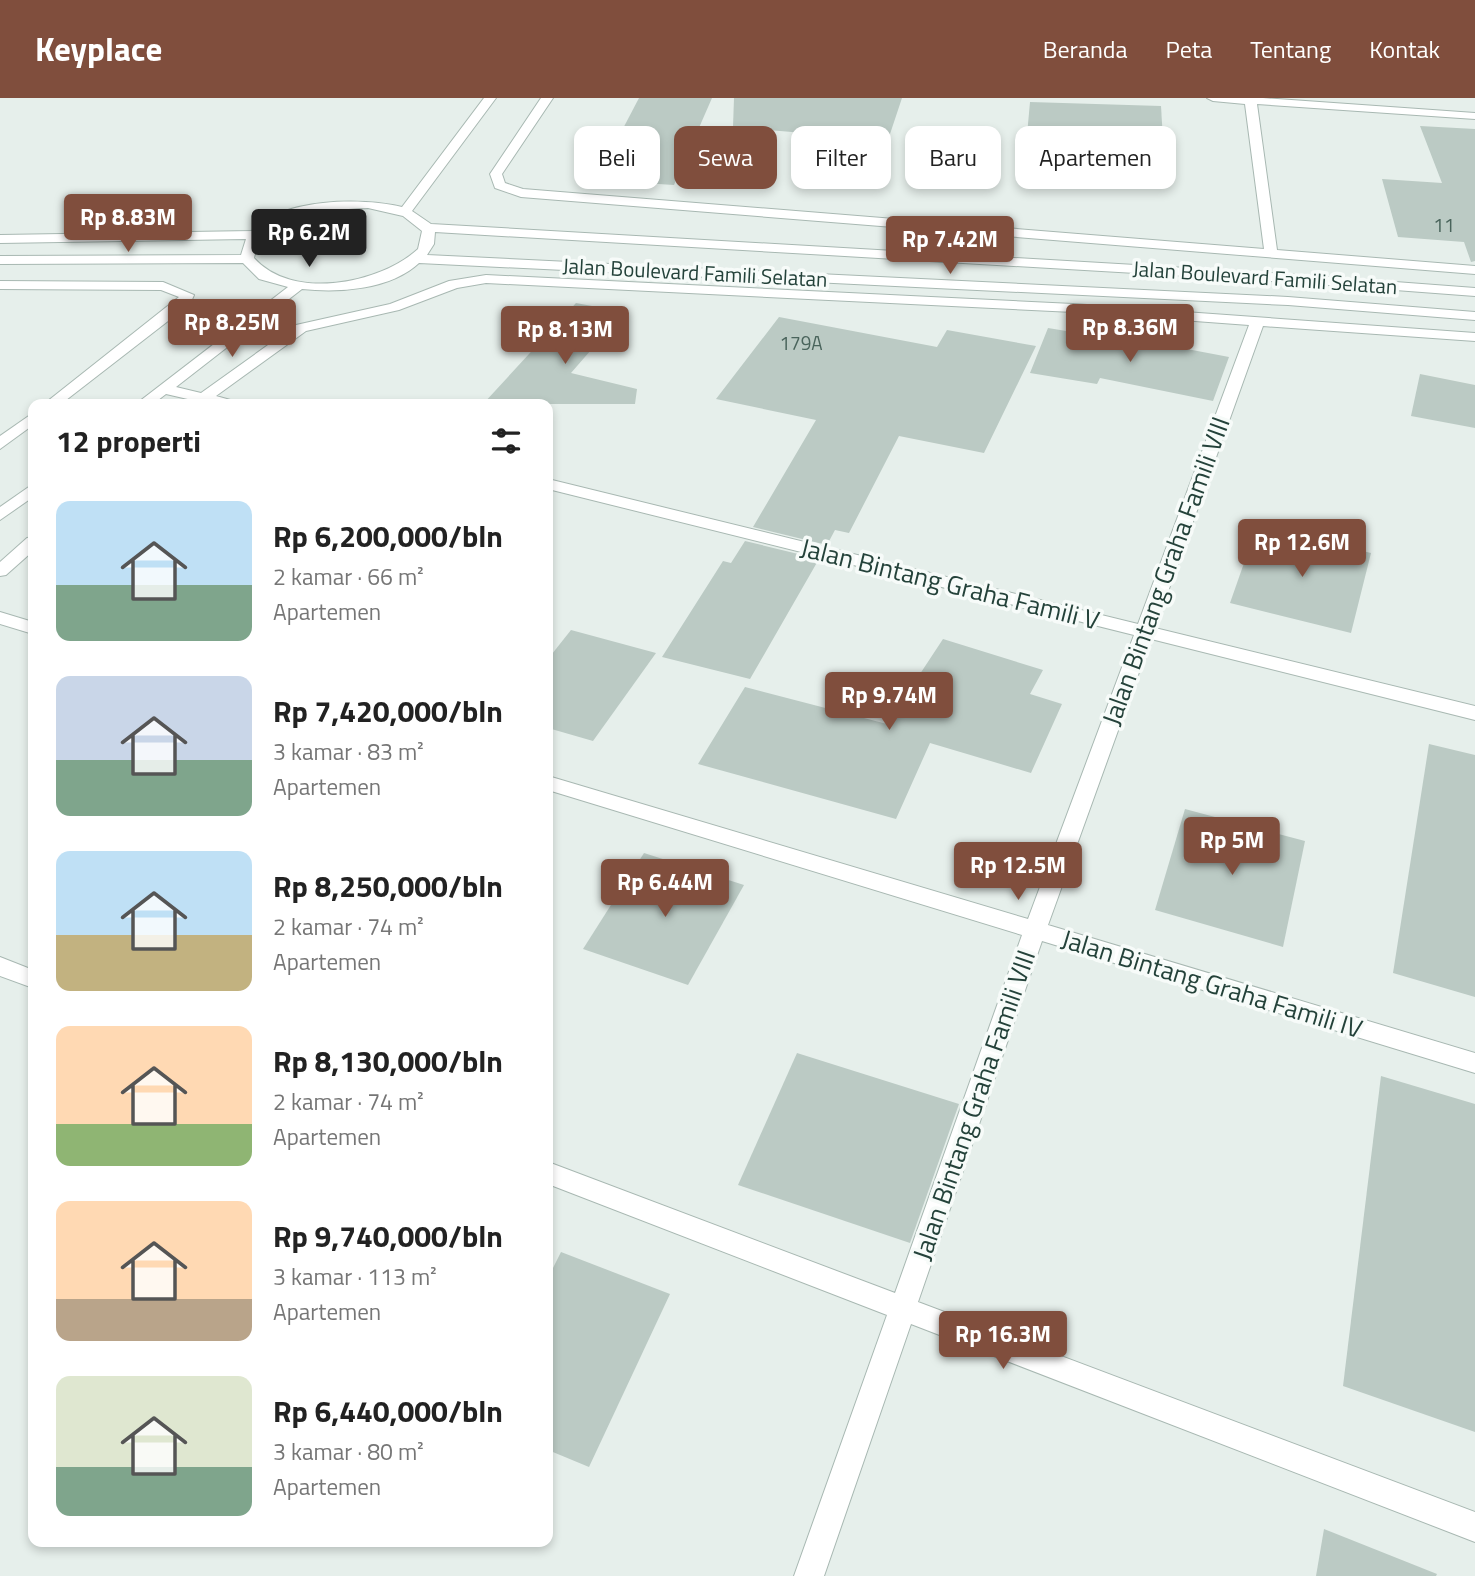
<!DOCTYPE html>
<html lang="id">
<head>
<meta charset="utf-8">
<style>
	body { margin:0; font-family:"Titillium Web",sans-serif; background:#f6f6f6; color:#222; height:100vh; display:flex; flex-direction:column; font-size:26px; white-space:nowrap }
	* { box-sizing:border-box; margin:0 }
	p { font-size:23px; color:#767676 }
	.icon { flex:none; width:38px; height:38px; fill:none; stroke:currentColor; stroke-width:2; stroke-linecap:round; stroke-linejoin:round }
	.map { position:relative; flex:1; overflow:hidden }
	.sheet { position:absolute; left:28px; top:301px; width:525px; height:1148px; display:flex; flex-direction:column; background:#fff; border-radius:14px; box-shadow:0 4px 10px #0003 }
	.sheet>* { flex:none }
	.banner { position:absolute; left:574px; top:28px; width:665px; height:63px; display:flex; gap:14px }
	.price { position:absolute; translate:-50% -60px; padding:0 16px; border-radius:7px; background:#804e3d; color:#fff; font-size:23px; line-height:46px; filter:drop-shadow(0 2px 4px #0008) }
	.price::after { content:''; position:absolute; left:50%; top:42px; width:21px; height:16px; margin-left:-10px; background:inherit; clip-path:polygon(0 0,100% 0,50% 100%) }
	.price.current { background:#222; color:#fff }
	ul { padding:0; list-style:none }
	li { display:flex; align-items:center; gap:21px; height:175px; padding:0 28px }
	li span { display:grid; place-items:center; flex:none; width:196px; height:140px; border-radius:14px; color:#555 }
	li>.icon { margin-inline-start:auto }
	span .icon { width:84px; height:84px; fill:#fffc; stroke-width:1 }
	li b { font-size:30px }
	h2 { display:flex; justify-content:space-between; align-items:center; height:84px; padding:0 28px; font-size:30px }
	.chip { padding:0 24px; border-radius:14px; background:#fff; box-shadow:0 4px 10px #0003; font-size:24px; line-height:63px }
	.chip.current { background:#804e3d; color:#fff }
	header { display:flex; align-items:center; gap:42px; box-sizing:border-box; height:98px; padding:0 35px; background:#804e3d; color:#fff }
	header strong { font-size:33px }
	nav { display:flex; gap:38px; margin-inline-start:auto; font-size:24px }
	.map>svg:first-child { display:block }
	.building { fill:#bbcac4 }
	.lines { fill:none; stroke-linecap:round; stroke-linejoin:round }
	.street-casing { stroke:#a8b8b2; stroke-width:2 }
	.street { fill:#fff; fill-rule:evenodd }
	.labels { text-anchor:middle; stroke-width:7; stroke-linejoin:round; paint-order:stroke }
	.far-number-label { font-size:19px; fill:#4a645c }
	.far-street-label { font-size:21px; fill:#24423a; stroke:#f7fbf9 }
	.street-label { font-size:26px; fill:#24423a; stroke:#f7fbf9 }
</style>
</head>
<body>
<header>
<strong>Keyplace</strong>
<nav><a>Beranda</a><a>Peta</a><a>Tentang</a><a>Kontak</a></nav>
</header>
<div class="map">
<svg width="1475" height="1478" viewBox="0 0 1475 1478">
	<rect width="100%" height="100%" fill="#e6efeb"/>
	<g class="building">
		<path d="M639,0H712L674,87L596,82Z"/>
		<path d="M734,0H902L888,42L733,29Z"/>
		<path d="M1030,4L1161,8L1164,59L1026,48Z"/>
		<path d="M1420,28L1475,31V163L1471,164L1464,144L1398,139L1382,81L1442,85Z"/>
		<path d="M576,205L624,214L571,275L637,291L635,306H483Z"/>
		<path d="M779,219L937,249L947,232L1036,248L984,355L899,338L849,435L835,432L827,447L753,429L816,322L716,301Z"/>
		<path d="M1048,230L1127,243L1129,240L1229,259L1213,303L1100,280L1097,286L1030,275Z"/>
		<path d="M1420,276L1475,287V330L1411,318Z"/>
		<path d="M1257,428L1371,455L1351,535L1230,505Z"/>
		<path d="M745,443L819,461L750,581L662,559L723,463L731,465Z"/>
		<path d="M571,532L656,555L593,643L548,630V561Z"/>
		<path d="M943,541L1043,572L1030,596L1062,606L1031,675L930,645L896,721L698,666L745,589L887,626Z"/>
		<path d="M1429,646L1475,657V899L1393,875Z"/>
		<path d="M1185,711L1305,743L1283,849L1155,812Z"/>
		<path d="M644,755L744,787L688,887L583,851Z"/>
		<path d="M797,955L959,1006L910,1145L738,1087Z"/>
		<path d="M1381,978L1475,1006V1334L1343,1288Z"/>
		<path d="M561,1154L670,1196L589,1369L548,1352V1180Z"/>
		<path d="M1324,1431L1437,1476L1436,1478H1316Z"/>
	</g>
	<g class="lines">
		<defs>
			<g id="street">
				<path d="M484,0H496L412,113L431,126L1289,176L1475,190V198L1289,184L435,134L434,146L427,157L1288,199L1475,214V222L1288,207L419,165C390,192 339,195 302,191L176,289L201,295L296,227L390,206L449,183L486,177L1073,206L1475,235V243L1263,228L1155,530L1475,608V622L1151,541L1048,827L1475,955V975L1042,843L918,1204L1475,1414V1444L911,1226L824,1478H794L887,1217L548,1086V1064L895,1195L1022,837L548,692V678L1028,821L1134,537L548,391V381L1138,526L1249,227L1073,214L486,185L457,190L399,212L306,233L216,298L234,303L237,306H188L192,302L166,296L153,306H136L288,189L259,181L243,165L0,166V158L241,157L246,141L0,145V137L252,133C281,100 363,99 402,109ZM368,110L403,118L422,133L418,151C380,186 292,203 254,160C263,112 328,112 368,110Z"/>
				<path d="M541,0H553L502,76L505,85L523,91L1264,151L1245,6L1213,3L1207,0H1263L1475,15V21L1257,6L1277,152L1475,168V176L521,99L495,90L490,76Z"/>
				<path d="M0,183L163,184L194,197L190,206L61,306H44L179,199L161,192L0,191Z"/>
				<path d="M33,315V327L0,351V338Z"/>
				<path d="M33,386V399L0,422V409Z"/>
				<path d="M33,439V453L6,477L0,478V464L27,440Z"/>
				<path d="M0,514L33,524V536L0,526Z"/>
				<path d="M0,859L33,872V890L0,878Z"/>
			</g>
		</defs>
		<use href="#street" class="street-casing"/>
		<use href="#street" class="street"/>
	</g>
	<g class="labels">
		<g class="far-number-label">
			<text x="1444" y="134">11</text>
			<text x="801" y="252">179A</text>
		</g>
		<g class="far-street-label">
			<text transform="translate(695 175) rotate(3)" y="7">Jalan Boulevard Famili Selatan</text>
			<text transform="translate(1265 180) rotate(4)" y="7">Jalan Boulevard Famili Selatan</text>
		</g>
		<g class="street-label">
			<text transform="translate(1166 473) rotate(-70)" y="9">Jalan Bintang Graha Famili VIII</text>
			<text transform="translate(950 486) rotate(14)" y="9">Jalan Bintang Graha Famili V</text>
			<text transform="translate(1212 886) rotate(17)" y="9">Jalan Bintang Graha Famili IV</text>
			<text transform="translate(974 1007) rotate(-71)" y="9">Jalan Bintang Graha Famili VIII</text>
		</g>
	</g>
</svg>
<b class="price" style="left:128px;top:156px">Rp 8.83M</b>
<b class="price current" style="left:309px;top:171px">Rp 6.2M</b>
<b class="price" style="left:950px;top:178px">Rp 7.42M</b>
<b class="price" style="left:232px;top:261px">Rp 8.25M</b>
<b class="price" style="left:1130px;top:266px">Rp 8.36M</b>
<b class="price" style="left:565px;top:268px">Rp 8.13M</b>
<b class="price" style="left:1302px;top:481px">Rp 12.6M</b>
<b class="price" style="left:889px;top:634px">Rp 9.74M</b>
<b class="price" style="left:1232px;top:779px">Rp 5M</b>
<b class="price" style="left:1018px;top:804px">Rp 12.5M</b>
<b class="price" style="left:665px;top:821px">Rp 6.44M</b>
<b class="price" style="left:1003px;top:1273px">Rp 16.3M</b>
<div class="banner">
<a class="chip">Beli</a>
<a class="chip current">Sewa</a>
<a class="chip">Filter</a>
<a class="chip">Baru</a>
<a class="chip">Apartemen</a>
</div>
<section class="sheet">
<h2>12 properti<svg class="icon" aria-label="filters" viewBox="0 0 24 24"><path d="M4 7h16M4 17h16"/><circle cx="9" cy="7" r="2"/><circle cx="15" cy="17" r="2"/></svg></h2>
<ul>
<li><span style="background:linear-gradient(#bfe0f5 60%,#7fa58c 0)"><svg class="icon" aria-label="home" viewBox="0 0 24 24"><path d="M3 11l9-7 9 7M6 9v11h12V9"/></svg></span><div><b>Rp 6,200,000/bln</b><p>2 kamar · 66 m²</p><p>Apartemen</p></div></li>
<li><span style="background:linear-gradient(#c9d6e8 60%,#7fa58c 0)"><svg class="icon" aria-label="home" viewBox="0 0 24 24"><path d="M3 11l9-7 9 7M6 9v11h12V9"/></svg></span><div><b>Rp 7,420,000/bln</b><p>3 kamar · 83 m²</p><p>Apartemen</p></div></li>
<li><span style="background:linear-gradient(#bfe0f5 60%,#c2b280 0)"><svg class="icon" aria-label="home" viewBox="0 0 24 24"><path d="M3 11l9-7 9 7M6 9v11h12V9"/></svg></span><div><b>Rp 8,250,000/bln</b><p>2 kamar · 74 m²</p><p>Apartemen</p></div></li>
<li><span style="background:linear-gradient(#ffd9b3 70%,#8fb573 0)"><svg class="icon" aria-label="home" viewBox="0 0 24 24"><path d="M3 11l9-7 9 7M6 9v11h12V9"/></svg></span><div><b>Rp 8,130,000/bln</b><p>2 kamar · 74 m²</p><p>Apartemen</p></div></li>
<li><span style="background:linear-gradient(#ffd9b3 70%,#b9a48a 0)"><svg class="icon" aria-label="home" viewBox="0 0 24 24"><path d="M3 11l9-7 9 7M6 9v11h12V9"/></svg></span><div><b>Rp 9,740,000/bln</b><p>3 kamar · 113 m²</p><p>Apartemen</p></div></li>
<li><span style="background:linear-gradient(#dfe7d0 65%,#7fa58c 0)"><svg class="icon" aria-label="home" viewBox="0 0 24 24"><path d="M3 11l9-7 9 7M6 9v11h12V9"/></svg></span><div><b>Rp 6,440,000/bln</b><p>3 kamar · 80 m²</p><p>Apartemen</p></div></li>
</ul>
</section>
</div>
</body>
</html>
